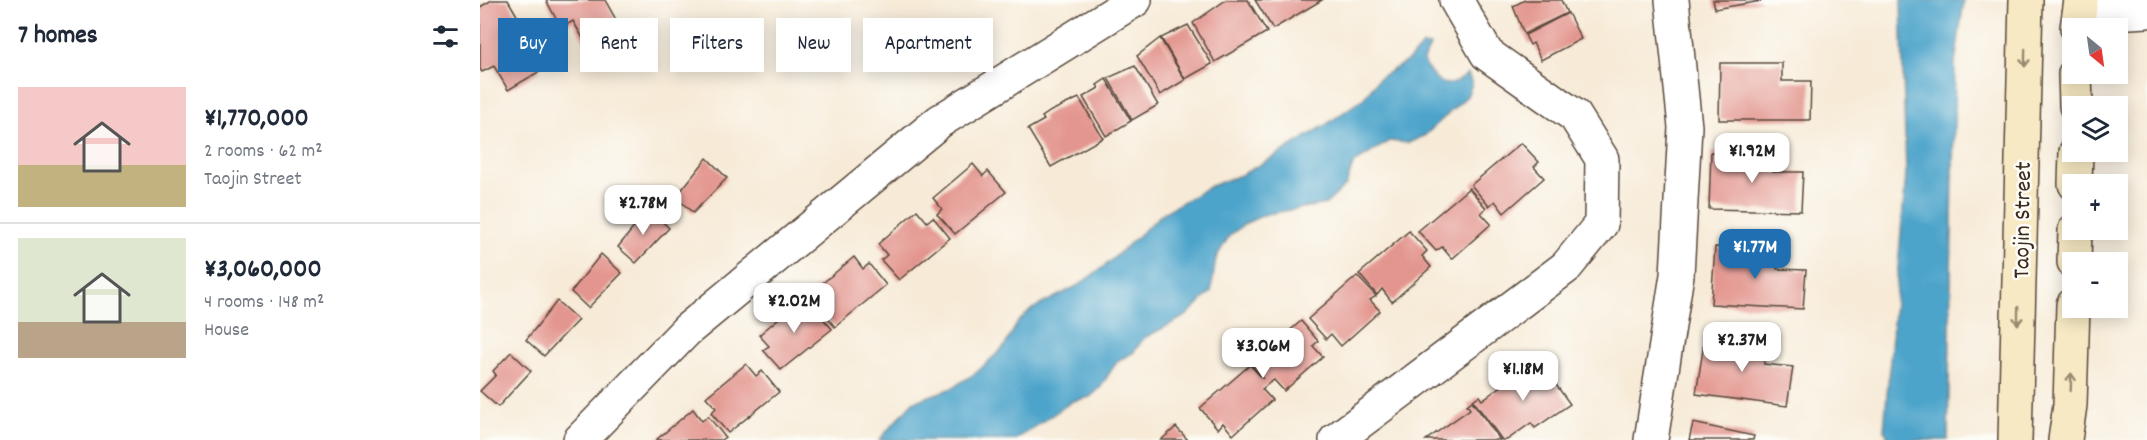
<!DOCTYPE html>
<html lang="en">
<head>
<meta charset="utf-8">
<style>
	body { margin:0; font-family:Dekko,sans-serif; background:#f2f2f3; color:#1f2937; height:100vh; display:flex; flex-direction:column; font-size:22px; white-space:nowrap }
	* { box-sizing:border-box; margin:0 }
	p { font-size:20px; color:#747a83 }
	.icon { flex:none; width:33px; height:33px; fill:none; stroke:currentColor; stroke-width:2; stroke-linecap:round; stroke-linejoin:round }
	.map { position:relative; flex:1; overflow:hidden }
	.details { display:flex; flex-direction:column; background:#fff; width:480px }
	.details>* { flex:none }
	.top-card { position:absolute; left:18px; top:18px; width:570px; height:54px; display:flex; gap:12px }
	.needle { width:39px; rotate:151deg }
	.fabs { position:absolute; left:1582px; top:18px; display:grid; gap:12px }
	.fabs a { display:grid; place-items:center; width:66px; height:66px; border-radius:0px; background:#fff; box-shadow:0 3px 15px #0003; font-size:30px }
	.price { position:absolute; translate:-50% -51px; padding:0 14px; border-radius:12px; background:#fff; color:#222; font-size:20px; line-height:39px; filter:drop-shadow(0 2px 3px #0008) }
	.price::after { content:''; position:absolute; left:50%; top:36px; width:18px; height:14px; margin-left:-9px; background:inherit; clip-path:polygon(0 0,100% 0,50% 100%) }
	.price.current { background:#1f6fb2; color:#fff }
	ul { padding:0; list-style:none }
	li { display:flex; align-items:center; gap:18px; height:150px; padding:0 18px }
	li+li { border-top:2px solid #e0e1e3 }
	li span { display:grid; place-items:center; flex:none; width:168px; height:120px; border-radius:0px; color:#555 }
	li>.icon { margin-inline-start:auto }
	span .icon { width:72px; height:72px; fill:#fffc; stroke-width:1 }
	li b { font-size:26px }
	h2 { display:flex; justify-content:space-between; align-items:center; height:72px; padding:0 18px; font-size:26px }
	.pill { padding:0 21px; border-radius:0px; background:#fff; box-shadow:0 3px 15px #0003; font-size:21px; line-height:54px }
	.pill.current { background:#1f6fb2; color:#fff }
	main { display:flex; flex:1; min-height:0 }
	.map>svg:first-child { display:block }
	.water { fill:#4ea4cb; stroke:#446774; stroke-width:1.5 }
	.building { fill:#e3968f }
	.lines { fill:none; stroke-linecap:round; stroke-linejoin:round }
	.street-casing { stroke:#57473a; stroke-width:36 }
	.secondary-casing { stroke:#57473a; stroke-width:36 }
	.street { stroke:#fff; stroke-width:33 }
	.secondary { stroke:#f7e9c3; stroke-width:33 }
	.oneway { stroke:#998a70 }
	.labels { text-anchor:middle; stroke-width:5; stroke-linejoin:round; paint-order:stroke }
	.street-label { font-size:24px; fill:#3b2a1e; stroke:#fdfcf7 }
</style>
</head>
<body>
<main>
<section class="details">
<h2>7 homes<svg class="icon" aria-label="filters" viewBox="0 0 24 24"><path d="M4 7h16M4 17h16"/><circle cx="9" cy="7" r="2"/><circle cx="15" cy="17" r="2"/></svg></h2>
<ul>
<li><span style="background:linear-gradient(#f6c9c9 65%,#c2b280 0)"><svg class="icon" aria-label="home" viewBox="0 0 24 24"><path d="M3 11l9-7 9 7M6 9v11h12V9"/></svg></span><div><b>¥1,770,000</b><p>2 rooms · 62 m²</p><p>Taojin Street</p></div></li>
<li><span style="background:linear-gradient(#dfe7d0 70%,#b9a48a 0)"><svg class="icon" aria-label="home" viewBox="0 0 24 24"><path d="M3 11l9-7 9 7M6 9v11h12V9"/></svg></span><div><b>¥3,060,000</b><p>4 rooms · 148 m²</p><p>House</p></div></li>
</ul>
</section>
<div class="map">
<svg width="1667" height="440" viewBox="0 0 1667 440">
	<rect width="100%" height="100%" fill="#fdfcf7"/>
	<filter id="ink" filterUnits="userSpaceOnUse"><feTurbulence type="fractalNoise" baseFrequency=".0167" numOctaves="2"/><feDisplacementMap in="SourceGraphic" scale="12" xChannelSelector="R" yChannelSelector="G"/><feConvolveMatrix kernelMatrix="1 2 1 2 8 2 1 2 1" color-interpolation-filters="sRGB"/></filter>
	<filter id="wash" filterUnits="userSpaceOnUse"><feTurbulence type="fractalNoise" baseFrequency=".008" numOctaves="4" result="noise"/><feDisplacementMap in="SourceGraphic" scale="24" xChannelSelector="R" yChannelSelector="G"/><feGaussianBlur stdDeviation="1.35" result="paint"/><feColorMatrix in="noise" values="0 0 0 0 0 0 0 0 0 0 0 0 0 0 0 0 0 1.4 0 .05"/><feComposite in="paint" operator="in"/></filter>
	<g filter="url(#wash)">
		<rect width="100%" height="100%" fill="#f7ebd8"/>
		<g class="water">
			<path d="M1421,0H1484L1475,63L1468,440H1410L1404,430L1426,174Z"/>
			<path d="M943,45L950,46L943,60C954,81 966,95 988,73L992,84L987,96L944,136L928,143L909,141L873,164L866,185L846,204L786,214L766,223L749,236L736,258L731,292L706,316L664,338L653,353L637,361L620,388L610,397L593,401L535,440H399L433,402L472,388L496,373L524,347L538,322L552,309L597,286L626,265L683,213L731,186L761,175L792,158L844,126L884,98L899,78L929,60Z"/>
		</g>
		<g id="blocks">
			<g class="building">
				<path d="M12,0H28L50,38L44,41L60,71L28,90L14,66L2,72L0,69V7Z"/>
				<path d="M66,0H125L140,27L107,45L93,21L81,28Z"/>
				<path d="M746,0H768L787,32L735,62L713,23Z"/>
				<path d="M775,0H842L793,29Z"/>
				<path d="M1045,0H1081L1087,13L1044,34L1033,6Z"/>
				<path d="M1233,0H1281V1L1235,9Z"/>
				<path d="M1088,13L1101,39L1061,60L1053,43L1050,45L1045,35Z"/>
				<path d="M708,25L732,64L705,79L681,38Z"/>
				<path d="M680,38L705,80L680,95L657,56Z"/>
				<path d="M1240,63H1302V81H1331L1330,120H1239Z"/>
				<path d="M655,66L678,105L652,120L628,78Z"/>
				<path d="M626,79L651,121L626,136L603,97L619,88L617,85Z"/>
				<path d="M599,98L623,138L571,167L548,129L564,120L562,117L571,111Z"/>
				<path d="M1041,143L1059,162L1054,167L1064,178L1024,213L1015,201L1009,206L991,185Z"/>
				<path d="M1231,152L1294,153L1293,172H1323L1321,211L1229,209Z"/>
				<path d="M227,158L247,178L213,213L196,197Z"/>
				<path d="M493,164L503,176L508,171L526,192L475,234L457,214L462,209L453,198Z"/>
				<path d="M989,188L1006,208L1001,213L1011,224L972,259L962,247L956,251L938,231Z"/>
				<path d="M169,209L189,228L156,263L138,247Z"/>
				<path d="M437,210L447,222L453,217L470,238L419,280L401,260L407,255L398,244Z"/>
				<path d="M929,231L947,251L942,256L951,267L912,302L902,289L897,295L879,274Z"/>
				<path d="M1235,247L1298,250L1297,269L1326,270L1323,309L1231,304Z"/>
				<path d="M121,254L142,273L108,308L91,292Z"/>
				<path d="M374,257L383,269L389,264L406,285L355,327L338,306L343,302L333,291Z"/>
				<path d="M877,276L896,296L890,300L900,311L861,346L851,334L846,339L828,319Z"/>
				<path d="M77,301L98,320L64,356L46,340Z"/>
				<path d="M319,301L329,312L334,308L352,329L301,370L283,350L289,346L279,335Z"/>
				<path d="M821,321L838,341L833,346L843,357L804,391L794,380L788,384L782,389L792,400L753,435L743,423L738,429L720,408L770,365L783,379L771,364Z"/>
				<path d="M1225,337L1286,345L1284,364L1313,367L1307,406L1216,394Z"/>
				<path d="M31,352L51,371L18,407L0,391L16,375L13,371Z"/>
				<path d="M1058,360L1090,404L1055,428L1051,423L1027,440H1022L993,400L999,396L1002,400Z"/>
				<path d="M266,364L276,376L282,371L299,392L248,433L231,413L236,408L226,397Z"/>
				<path d="M992,401L1020,440H946L990,409L987,405Z"/>
				<path d="M213,409L222,421L228,416L245,437L241,440H176Z"/>
				<path d="M1213,423L1274,436L1273,440H1209Z"/>
				<path d="M696,427L708,440H681Z"/>
			</g>
		</g>
	</g>
	<g filter="url(#ink)">
		<use href="#blocks" fill-opacity="0" stroke="#57473a" stroke-width="1.5"/>
		<g class="lines">
			<defs>
				<g id="street">
					<path d="M1599,15L1667,11"/>
					<path d="M100,440L207,330L460,121L655,0"/>
					<path d="M856,440L1086,267L1121,224L1122,159L1095,116L1007,54L976,0"/>
					<path d="M1171,440L1197,275L1205,127L1192,0"/>
				</g>
				<g id="secondary">
					<path d="M1597,28L1601,0"/>
					<path d="M1595,74L1596,106"/>
					<path d="M1595,184L1596,152"/>
					<path d="M1594,262L1595,230"/>
					<path d="M1535,440L1546,0"/>
					<path d="M1585,440L1590,405L1593,305"/>
				</g>
			</defs>
			<use href="#street" class="street-casing"/>
			<use href="#secondary" class="secondary-casing"/>
			<use href="#street" class="street"/>
			<use href="#secondary" class="secondary"/>
		</g>
		<defs><path id="oneway-shaft" d="M-6 0H5M1.5-3L5.5 0L1.5 3" fill="none" stroke-width="1.6" stroke-linecap="round" stroke-linejoin="round" transform="scale(1.5)"/></defs>
		<g class="oneway">
			<use href="#oneway-shaft" transform="translate(1545 58) rotate(91)"/>
			<use href="#oneway-shaft" transform="translate(1538 316) rotate(91)"/>
			<use href="#oneway-shaft" transform="translate(1591 382) rotate(-88)"/>
		</g>
	</g>
	<g class="labels">
		<g class="street-label">
			<text transform="translate(1541 220) rotate(-89)" y="8">Taojin Street</text>
		</g>
	</g>
</svg>
<div class="fabs">
<a><svg class="needle" viewBox="-14 -14 28 28"><path d="M0-13l5 13h-10z" fill="#e53935"/><path d="M0 13l5-13h-10z" fill="#747a83"/></svg></a>
<a><svg class="icon" aria-label="layers" viewBox="0 0 24 24"><path d="M12 4l9 5-9 5-9-5zM3 14l9 5 9-5"/></svg></a>
<a>+</a>
<a>−</a>
</div>
<b class="price" style="left:1272px;top:184px">¥1.92M</b>
<b class="price" style="left:163px;top:236px">¥2.78M</b>
<b class="price current" style="left:1275px;top:280px">¥1.77M</b>
<b class="price" style="left:314px;top:334px">¥2.02M</b>
<b class="price" style="left:1262px;top:373px">¥2.37M</b>
<b class="price" style="left:783px;top:379px">¥3.06M</b>
<b class="price" style="left:1043px;top:402px">¥1.18M</b>
<div class="top-card">
<a class="pill current">Buy</a>
<a class="pill">Rent</a>
<a class="pill">Filters</a>
<a class="pill">New</a>
<a class="pill">Apartment</a>
</div>
</div>
</main>
</body>
</html>
